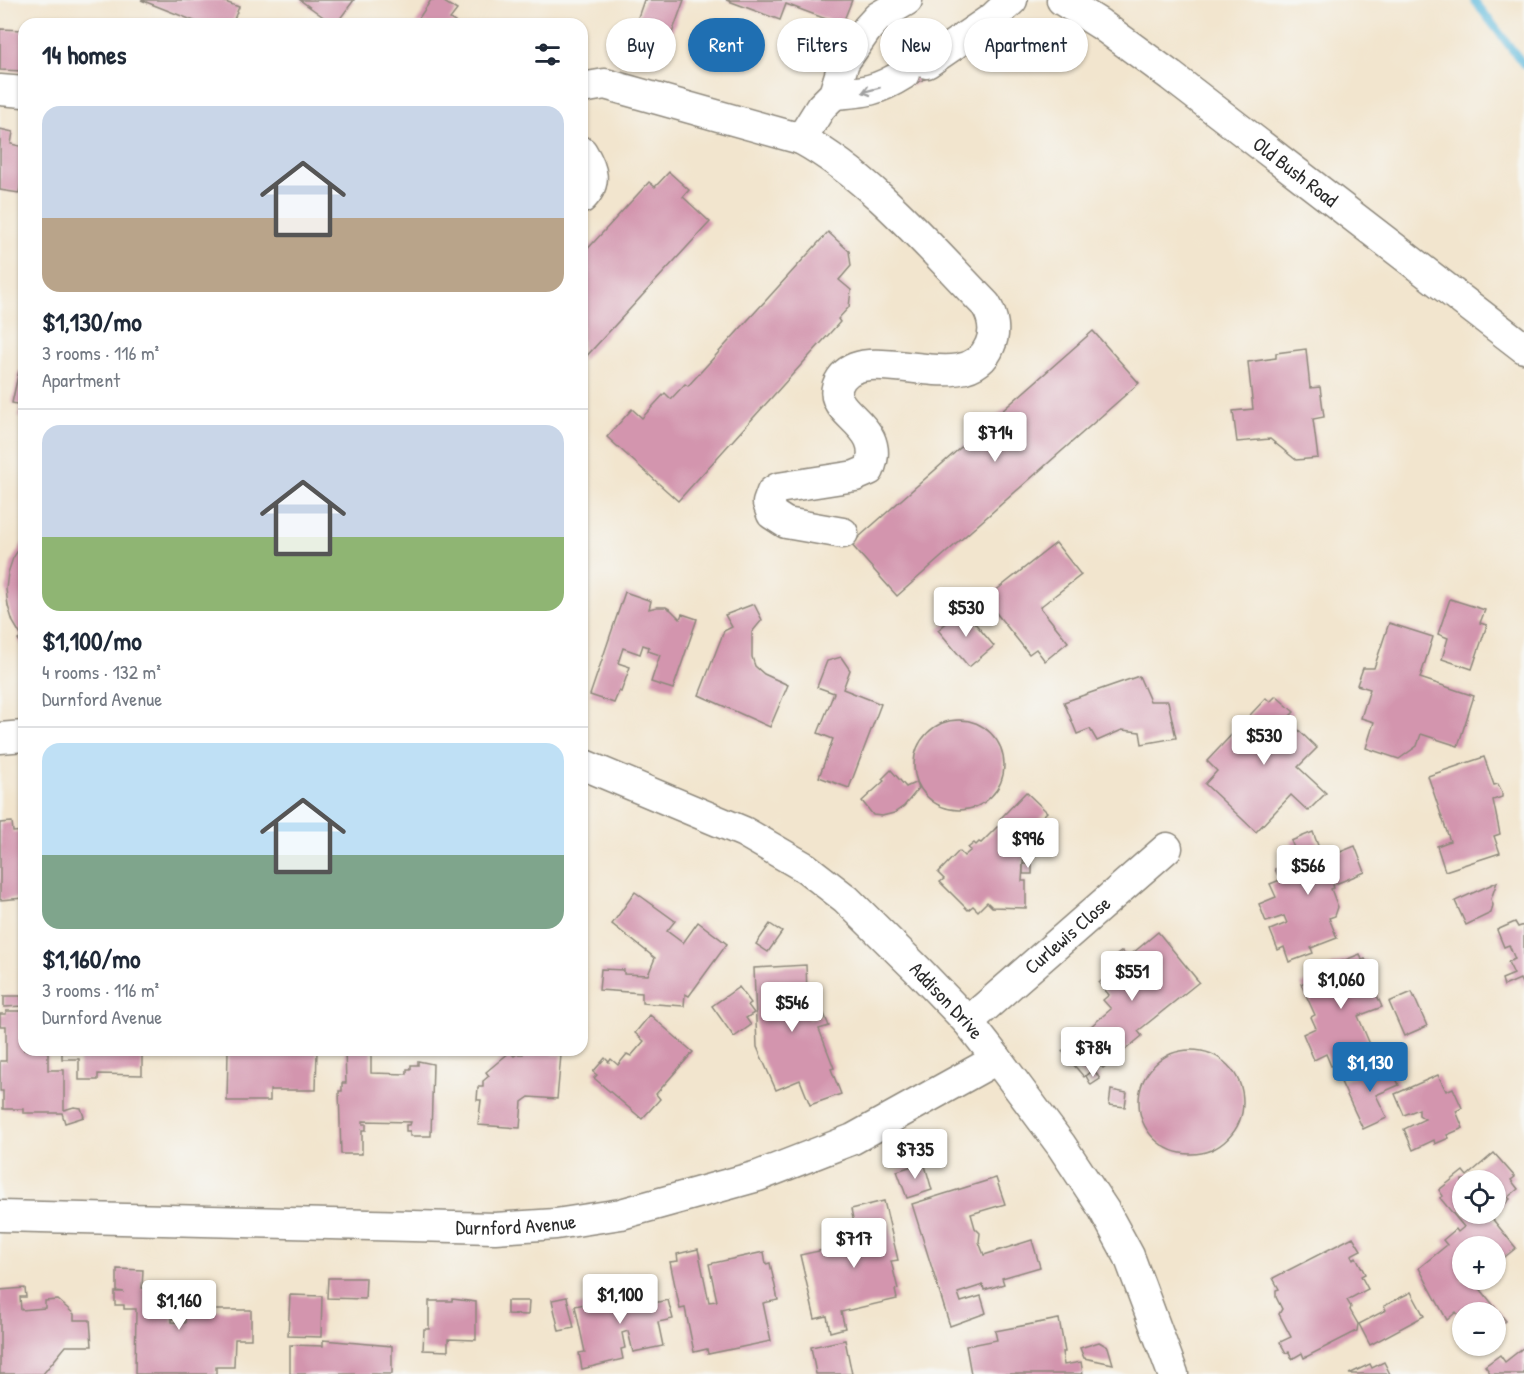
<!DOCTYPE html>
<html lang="en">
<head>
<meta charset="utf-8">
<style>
	body { margin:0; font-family:"Patrick Hand",sans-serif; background:#f2f2f3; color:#1f2937; height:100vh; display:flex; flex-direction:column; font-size:22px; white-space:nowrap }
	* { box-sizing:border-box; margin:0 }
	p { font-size:20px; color:#747a83 }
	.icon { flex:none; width:33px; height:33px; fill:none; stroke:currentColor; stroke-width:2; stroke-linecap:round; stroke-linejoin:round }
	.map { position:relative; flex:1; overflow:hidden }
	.details { position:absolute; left:18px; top:18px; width:570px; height:1038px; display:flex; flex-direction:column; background:#fff; border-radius:18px; box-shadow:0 2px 4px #0004 }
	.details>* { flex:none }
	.guide { position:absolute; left:606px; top:18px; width:570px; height:54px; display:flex; gap:12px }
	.fabs { position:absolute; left:1452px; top:1170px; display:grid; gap:12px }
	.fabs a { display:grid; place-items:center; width:54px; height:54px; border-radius:50%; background:#fff; box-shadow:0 2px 4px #0004; font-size:30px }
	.price { position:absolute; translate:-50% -51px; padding:0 14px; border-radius:6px; background:#fff; color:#222; font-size:20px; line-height:39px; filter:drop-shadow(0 2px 3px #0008) }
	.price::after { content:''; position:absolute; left:50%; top:36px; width:18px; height:14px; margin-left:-9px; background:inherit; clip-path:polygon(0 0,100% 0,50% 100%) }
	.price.active { background:#1f6fb2; color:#fff }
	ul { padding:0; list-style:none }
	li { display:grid; align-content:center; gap:12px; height:318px; padding:0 24px }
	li+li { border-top:2px solid #e0e1e3 }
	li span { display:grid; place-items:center; height:186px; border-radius:18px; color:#555 }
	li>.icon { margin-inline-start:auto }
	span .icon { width:108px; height:108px; fill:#fffc; stroke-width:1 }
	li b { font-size:26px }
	h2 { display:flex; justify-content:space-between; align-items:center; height:72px; padding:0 24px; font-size:26px }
	.pill { padding:0 21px; border-radius:27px; background:#fff; box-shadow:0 2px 4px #0004; font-size:21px; line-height:54px }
	.pill.active { background:#1f6fb2; color:#fff }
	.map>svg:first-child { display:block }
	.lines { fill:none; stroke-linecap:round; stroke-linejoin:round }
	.stream { stroke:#61bbde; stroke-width:8 }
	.building { fill:#d395ae }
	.minor-casing { stroke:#8e887c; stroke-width:33 }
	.minor { stroke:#fff; stroke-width:30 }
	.oneway { stroke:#a0a0a0 }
	.labels { text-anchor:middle; stroke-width:6; stroke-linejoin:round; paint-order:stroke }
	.street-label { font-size:20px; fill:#2b2b2b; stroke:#f6f6f2 }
</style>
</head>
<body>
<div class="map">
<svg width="1524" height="1374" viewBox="0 0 1524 1374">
	<rect width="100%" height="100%" fill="#f6f6f2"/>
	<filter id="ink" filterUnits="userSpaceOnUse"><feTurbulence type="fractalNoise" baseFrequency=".0167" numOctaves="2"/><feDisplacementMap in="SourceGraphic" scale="12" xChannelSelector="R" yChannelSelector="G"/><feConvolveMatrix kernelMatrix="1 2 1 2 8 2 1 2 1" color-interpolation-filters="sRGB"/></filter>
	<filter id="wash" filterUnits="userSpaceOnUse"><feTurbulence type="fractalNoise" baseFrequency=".008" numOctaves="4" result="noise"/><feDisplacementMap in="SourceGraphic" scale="24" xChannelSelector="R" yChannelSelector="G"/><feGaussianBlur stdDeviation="1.35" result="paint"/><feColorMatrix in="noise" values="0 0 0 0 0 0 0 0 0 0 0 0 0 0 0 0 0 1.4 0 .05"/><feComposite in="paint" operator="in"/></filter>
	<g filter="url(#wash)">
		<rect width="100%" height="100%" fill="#f2e5ce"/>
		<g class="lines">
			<path class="stream" d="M1474,0L1524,65"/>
		</g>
		<g id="blocks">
			<g class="building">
				<path d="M141,0H225V2L239,7L232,24H202Z"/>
				<path d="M300,0H354L336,24H333Z"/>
				<path d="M431,0H441L457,10L450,19L458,24H415Z"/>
				<path d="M644,0H684L671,36L636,23Z"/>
				<path d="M726,0H852L842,25L786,4L780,20Z"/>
				<path d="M908,25L933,75L911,86L885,37Z"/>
				<path d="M0,29L23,30L24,71L0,70Z"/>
				<path d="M0,129L13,132L11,144L24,147V165L19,193L0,190Z"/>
				<path d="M669,172L689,190L683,197L710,222L582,361V255L649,182L655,187Z"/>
				<path d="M828,232L849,251L851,266L839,280L851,290L849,307L838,319L840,322L678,501L607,437L632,409L642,418L665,393L671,399L685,384L688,386Z"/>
				<path d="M1093,331L1139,383L897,596L851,544Z"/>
				<path d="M1306,349L1310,388L1320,387L1324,417L1313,419L1318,458L1296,460L1270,439L1237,442L1233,411L1253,409L1248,362L1276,358V353Z"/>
				<path d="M19,371L24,372V418L18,417L21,405L12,403Z"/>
				<path d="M24,541V649L18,639L22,637L13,622L8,606L6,589L8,573L13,558Z"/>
				<path d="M1056,543L1081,575L1040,607L1068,642L1045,661L1036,649L1029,654L985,599Z"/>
				<path d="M625,592L651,601L649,609L657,607H666L671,610L680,619L682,614L697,619L673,689L651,682L660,655L648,651L649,647L643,645L640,654L623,648L618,663L630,667L621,692L619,691L614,703L590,695Z"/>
				<path d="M1450,599L1485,610L1480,623L1487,625L1472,669L1442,659L1448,638L1438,634Z"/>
				<path d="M754,604L762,620L752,632V657L755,666L764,674L788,685L770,727L699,695L724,631L732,627L725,615Z"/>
				<path d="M963,609L994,646L969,667L938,630Z"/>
				<path d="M1389,623L1433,637L1420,678L1474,696L1458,746L1421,734L1417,746L1399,759L1366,748L1374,722L1361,718L1370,689L1357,685L1363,668H1374Z"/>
				<path d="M841,657L850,670L843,689L881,704L849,788L819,777L833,739L818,733L834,693L817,687L827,661Z"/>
				<path d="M1139,676L1150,701H1168L1176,738L1142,744L1140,732L1122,730L1097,741L1090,729L1077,734L1064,702Z"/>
				<path d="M1276,696L1294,712L1287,719L1317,748L1298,767L1326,793L1308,811L1291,795L1256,832L1205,784L1217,771L1207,761L1266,698L1270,702Z"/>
				<circle cx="959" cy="765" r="45"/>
				<path d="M1484,757L1494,785L1498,784L1502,792V797L1493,800L1500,834L1494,836L1500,853L1445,871L1437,846L1450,841L1428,776Z"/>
				<path d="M891,770L906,787L917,782L919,788L904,806L894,813L882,816L873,815L862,801L884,781L882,779Z"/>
				<path d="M1026,792L1047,812L1025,834L1022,881H1026V908L992,907L987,902L978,911L973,906L968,910L940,882L944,879L938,873L959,851L964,856L971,850L968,848L974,843L976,845L979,842L981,843L997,827H1003L1005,824L1000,819Z"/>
				<path d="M12,822L13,832L24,831V898L0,900V823Z"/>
				<path d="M1313,832L1323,859L1355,846L1365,872L1333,885L1334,888L1331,889L1338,907L1335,916L1329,918L1337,938L1311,948L1313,953L1289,962L1284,947L1278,950L1270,930L1287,923L1284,916L1266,922L1259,904L1276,897L1270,884L1280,880L1275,869L1285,866L1282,858L1287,856L1286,853L1295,850L1291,841Z"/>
				<rect x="1023" y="864" width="9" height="10"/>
				<path d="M1497,882L1491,899L1493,905L1491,913L1466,925L1455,901Z"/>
				<path d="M635,892L675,921L667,931L683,943L698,922L727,944L689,996L685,994L684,1006L642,1003V993L599,990L601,969L624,970V974L648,975L655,958L612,924Z"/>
				<path d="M1515,922L1518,927L1524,925V988L1520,979L1504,986L1502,979L1514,974L1508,962L1515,959L1509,945L1504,947L1497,930Z"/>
				<path d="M770,924L782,932L768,952L756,944Z"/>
				<path d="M1158,932L1199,982L1138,1031L1142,1036L1103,1068L1099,1064L1084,1077L1062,1051L1111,1009L1103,1000L1109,995L1099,983L1111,972L1105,964L1122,951L1127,958Z"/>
				<path d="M1360,954L1362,960L1365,959L1374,977L1370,979L1382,1007L1358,1016L1372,1049L1331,1066L1326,1054L1314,1060L1303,1034L1316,1028L1311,1017L1315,1015L1301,984L1330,971L1328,967Z"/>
				<path d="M806,965L808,1020L824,1014L829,1026L819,1029L834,1068L831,1069L841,1094L810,1105L800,1080L776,1090L757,1047L754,968Z"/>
				<path d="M739,987L751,1003L748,1005L754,1013L746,1018L751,1025L734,1037L712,1006Z"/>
				<path d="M1412,992L1427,1026L1404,1036L1389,1002Z"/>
				<path d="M4,996H21V999H24V1006L4,1007Z"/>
				<path d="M6,1011H24V1050H48V1070H64V1110L74,1107L81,1108L84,1117L65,1123L62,1113H23V1109H3V1091H0V1061H6V1026H0V1014H6Z"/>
				<path d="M650,1015L693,1052L656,1094L660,1099L642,1119L594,1078L597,1075L593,1072L605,1058L609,1062L611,1059L618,1065L627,1054L631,1056L644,1041L635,1033Z"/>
				<circle cx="1191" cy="1102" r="52"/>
				<path d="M62,1050H142V1075L98,1074V1080H79V1059H62Z"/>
				<path d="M228,1050H317L316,1090H270V1101H227Z"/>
				<path d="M345,1050H371V1073L407,1074V1069H411V1065H418V1061L433,1064L431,1136H410V1131H406V1125H410L411,1122L363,1121V1124H366V1130H362V1154H341L339,1091H342V1083H346Z"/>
				<path d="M524,1050L553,1051L552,1054L561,1055L557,1099L529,1097L522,1102L520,1128L478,1125L481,1100H477L478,1087H483V1081L489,1076L486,1072L510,1052L514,1056L517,1054H523Z"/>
				<path d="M1388,1061L1399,1085L1376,1095L1387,1118L1363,1129L1341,1082Z"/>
				<path d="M1094,1070L1100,1079L1091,1085L1086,1076Z"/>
				<path d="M1438,1075L1446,1091L1453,1088L1462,1108L1456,1111L1463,1128L1447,1135L1449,1138L1435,1144L1434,1140L1413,1150L1404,1129L1425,1119L1419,1115V1109L1404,1115L1395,1094Z"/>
				<path d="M1111,1090L1127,1093L1125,1107L1109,1105Z"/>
				<path d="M1494,1153L1515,1177L1511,1180L1518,1189L1508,1197L1510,1199L1496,1212V1180H1462V1214H1493L1490,1216L1516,1248L1496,1264V1246H1462V1280H1485L1478,1286L1506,1321L1496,1330V1312H1462V1319L1456,1312L1447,1320L1419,1268L1447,1245L1443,1240L1456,1229L1458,1232L1464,1227L1440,1198L1443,1196L1439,1190L1463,1171L1467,1176Z"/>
				<path d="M924,1162L932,1190L907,1198L897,1171Z"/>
				<path d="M996,1178L1005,1204L971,1214L975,1228L980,1233L979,1242L984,1255L1032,1240L1040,1267L1002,1278L1004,1284L984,1290L983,1285L958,1293L961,1302L981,1296L986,1313L950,1326L912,1204Z"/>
				<path d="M884,1201L898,1260L891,1261L898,1289L895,1290L897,1299L841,1312L845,1328L830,1332L827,1316L815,1319L800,1255L838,1247V1242L849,1240L850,1243L858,1242L851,1209Z"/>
				<path d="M1353,1237L1361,1250L1351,1255L1353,1259L1356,1257L1365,1274L1361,1276L1368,1289L1347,1300L1351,1307L1350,1310L1358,1324L1357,1331L1304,1358L1302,1353L1292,1359L1289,1352L1286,1353L1280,1342L1291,1337L1279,1314L1282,1309L1276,1297V1290L1279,1289L1273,1278Z"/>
				<path d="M698,1249L709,1302L717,1301L709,1264L764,1252L766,1264L770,1263L778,1300L763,1303L771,1341L708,1354L707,1349L694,1352L685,1308L680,1309L670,1262L678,1261L677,1254Z"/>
				<path d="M117,1269L143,1270L142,1288L178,1289L177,1318H172V1322L185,1323V1314H212V1310H251V1339H235L234,1367H216V1374H135L136,1309H124V1305H115V1292H124L117,1291Z"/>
				<path d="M328,1278H366L365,1299L327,1298Z"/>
				<path d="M649,1285L653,1303L668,1300L673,1319L658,1322L663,1346L633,1352L628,1331L622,1333L625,1348L621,1349L623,1359L582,1369L579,1353L585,1352L575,1306L609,1299L608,1294Z"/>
				<path d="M25,1288L26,1297H20L21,1310L45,1308V1301L58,1300L74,1314V1320H90L92,1346H66L43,1374H0V1290Z"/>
				<path d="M1411,1292L1424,1316L1370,1345L1359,1324L1386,1310L1384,1306Z"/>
				<path d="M290,1295L322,1296L321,1337L288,1336Z"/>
				<path d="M567,1297L574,1328L559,1331L552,1300Z"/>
				<path d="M452,1299L476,1302V1340L448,1339V1351L423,1350L424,1329H429V1301H452Z"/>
				<path d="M507,1301H529L528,1315L507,1314Z"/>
				<path d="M1059,1319L1065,1352H1062L1064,1365L1081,1362L1083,1374H971L966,1346L997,1340L995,1331Z"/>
				<path d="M323,1340L392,1346V1374H290V1345L323,1346Z"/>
				<path d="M845,1340L852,1374H816L811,1347Z"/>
				<path d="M1099,1342L1108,1347L1113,1364L1084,1358L1080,1348Z"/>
				<path d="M1524,1347V1374H1491L1485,1366L1500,1355L1505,1362Z"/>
				<path d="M1384,1362L1390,1374H1349L1370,1364L1372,1368Z"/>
			</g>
		</g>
	</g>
	<g filter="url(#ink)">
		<use href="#blocks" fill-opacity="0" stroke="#8e887c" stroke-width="1.5"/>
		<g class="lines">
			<defs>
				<g id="minor">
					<path id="s1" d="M1062,0L1100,24L1171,76L1524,348"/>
					<path d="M927,63L994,17L1012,0"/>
					<path d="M582,88L605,84L801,139"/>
					<path d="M0,90L24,92"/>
					<path d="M834,94C865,92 877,91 904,74"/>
					<path d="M582,152C593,170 597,183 582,198"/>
					<path d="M843,533L786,523L772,514L768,503L772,492L778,488L855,476L869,470C890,421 818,414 841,379C868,339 968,402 990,345C996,332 993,317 986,305C930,248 872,178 801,139L821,107L834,94L844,62L867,29L878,17L907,0"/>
					<path d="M0,738L24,736"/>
					<path id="s2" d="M582,764L744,832L806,868L846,899L917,969L968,1022L997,1059L1061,1145L1104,1210L1129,1256L1173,1374"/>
					<path id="s3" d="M968,1022L1167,848"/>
					<path id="s4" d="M0,1216L495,1228L556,1224L621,1214L758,1176L853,1139L997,1059"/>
				</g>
			</defs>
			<use href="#minor" class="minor-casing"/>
			<use href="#minor" class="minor"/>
		</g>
		<defs><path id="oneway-shaft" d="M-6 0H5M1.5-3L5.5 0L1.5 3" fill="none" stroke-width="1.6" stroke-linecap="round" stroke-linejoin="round" transform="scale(1.5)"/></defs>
		<use class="oneway" href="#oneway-shaft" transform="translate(871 90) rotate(165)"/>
	</g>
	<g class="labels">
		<g class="street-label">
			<text dy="7" stroke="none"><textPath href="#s1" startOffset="290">Old Bush Road</textPath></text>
			<text dy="7" stroke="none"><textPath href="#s3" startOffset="132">Curlewis Close</textPath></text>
			<text dy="7" stroke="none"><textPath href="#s2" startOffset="441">Addison Drive</textPath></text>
			<text dy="7" stroke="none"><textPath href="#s4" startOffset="516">Durnford Avenue</textPath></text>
		</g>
	</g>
</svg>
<div class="fabs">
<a><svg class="icon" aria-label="locate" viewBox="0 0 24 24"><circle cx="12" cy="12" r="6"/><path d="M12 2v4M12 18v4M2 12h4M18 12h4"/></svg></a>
<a>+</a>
<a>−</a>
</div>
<b class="price" style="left:995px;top:463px">$714</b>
<b class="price" style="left:966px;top:638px">$530</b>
<b class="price" style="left:1264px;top:766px">$530</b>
<b class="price" style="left:1028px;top:869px">$996</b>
<b class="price" style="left:1308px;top:896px">$566</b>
<b class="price" style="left:1132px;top:1002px">$551</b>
<b class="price" style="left:1341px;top:1010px">$1,060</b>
<b class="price" style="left:792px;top:1033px">$546</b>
<b class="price" style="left:1093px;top:1078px">$784</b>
<b class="price active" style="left:1370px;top:1093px">$1,130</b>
<b class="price" style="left:915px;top:1180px">$735</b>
<b class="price" style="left:854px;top:1269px">$717</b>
<b class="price" style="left:620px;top:1325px">$1,100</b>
<b class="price" style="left:179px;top:1331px">$1,160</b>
<div class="guide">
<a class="pill">Buy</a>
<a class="pill active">Rent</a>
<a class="pill">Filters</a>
<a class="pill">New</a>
<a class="pill">Apartment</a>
</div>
<section class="details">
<h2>14 homes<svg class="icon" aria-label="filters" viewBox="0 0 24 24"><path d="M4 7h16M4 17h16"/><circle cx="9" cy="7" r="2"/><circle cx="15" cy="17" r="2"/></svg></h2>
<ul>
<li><span style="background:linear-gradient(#c9d6e8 60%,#b9a48a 0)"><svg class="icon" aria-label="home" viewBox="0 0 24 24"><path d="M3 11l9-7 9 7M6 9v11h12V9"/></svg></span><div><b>$1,130/mo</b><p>3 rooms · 116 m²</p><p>Apartment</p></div></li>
<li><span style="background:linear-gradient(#c9d6e8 60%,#8fb573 0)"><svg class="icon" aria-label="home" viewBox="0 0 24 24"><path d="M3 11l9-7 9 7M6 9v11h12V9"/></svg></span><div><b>$1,100/mo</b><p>4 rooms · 132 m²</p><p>Durnford Avenue</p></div></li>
<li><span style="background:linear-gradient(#bfe0f5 60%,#7fa58c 0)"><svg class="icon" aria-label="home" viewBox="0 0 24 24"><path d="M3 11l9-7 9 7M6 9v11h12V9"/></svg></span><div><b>$1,160/mo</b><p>3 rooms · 116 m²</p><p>Durnford Avenue</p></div></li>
</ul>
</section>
</div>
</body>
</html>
